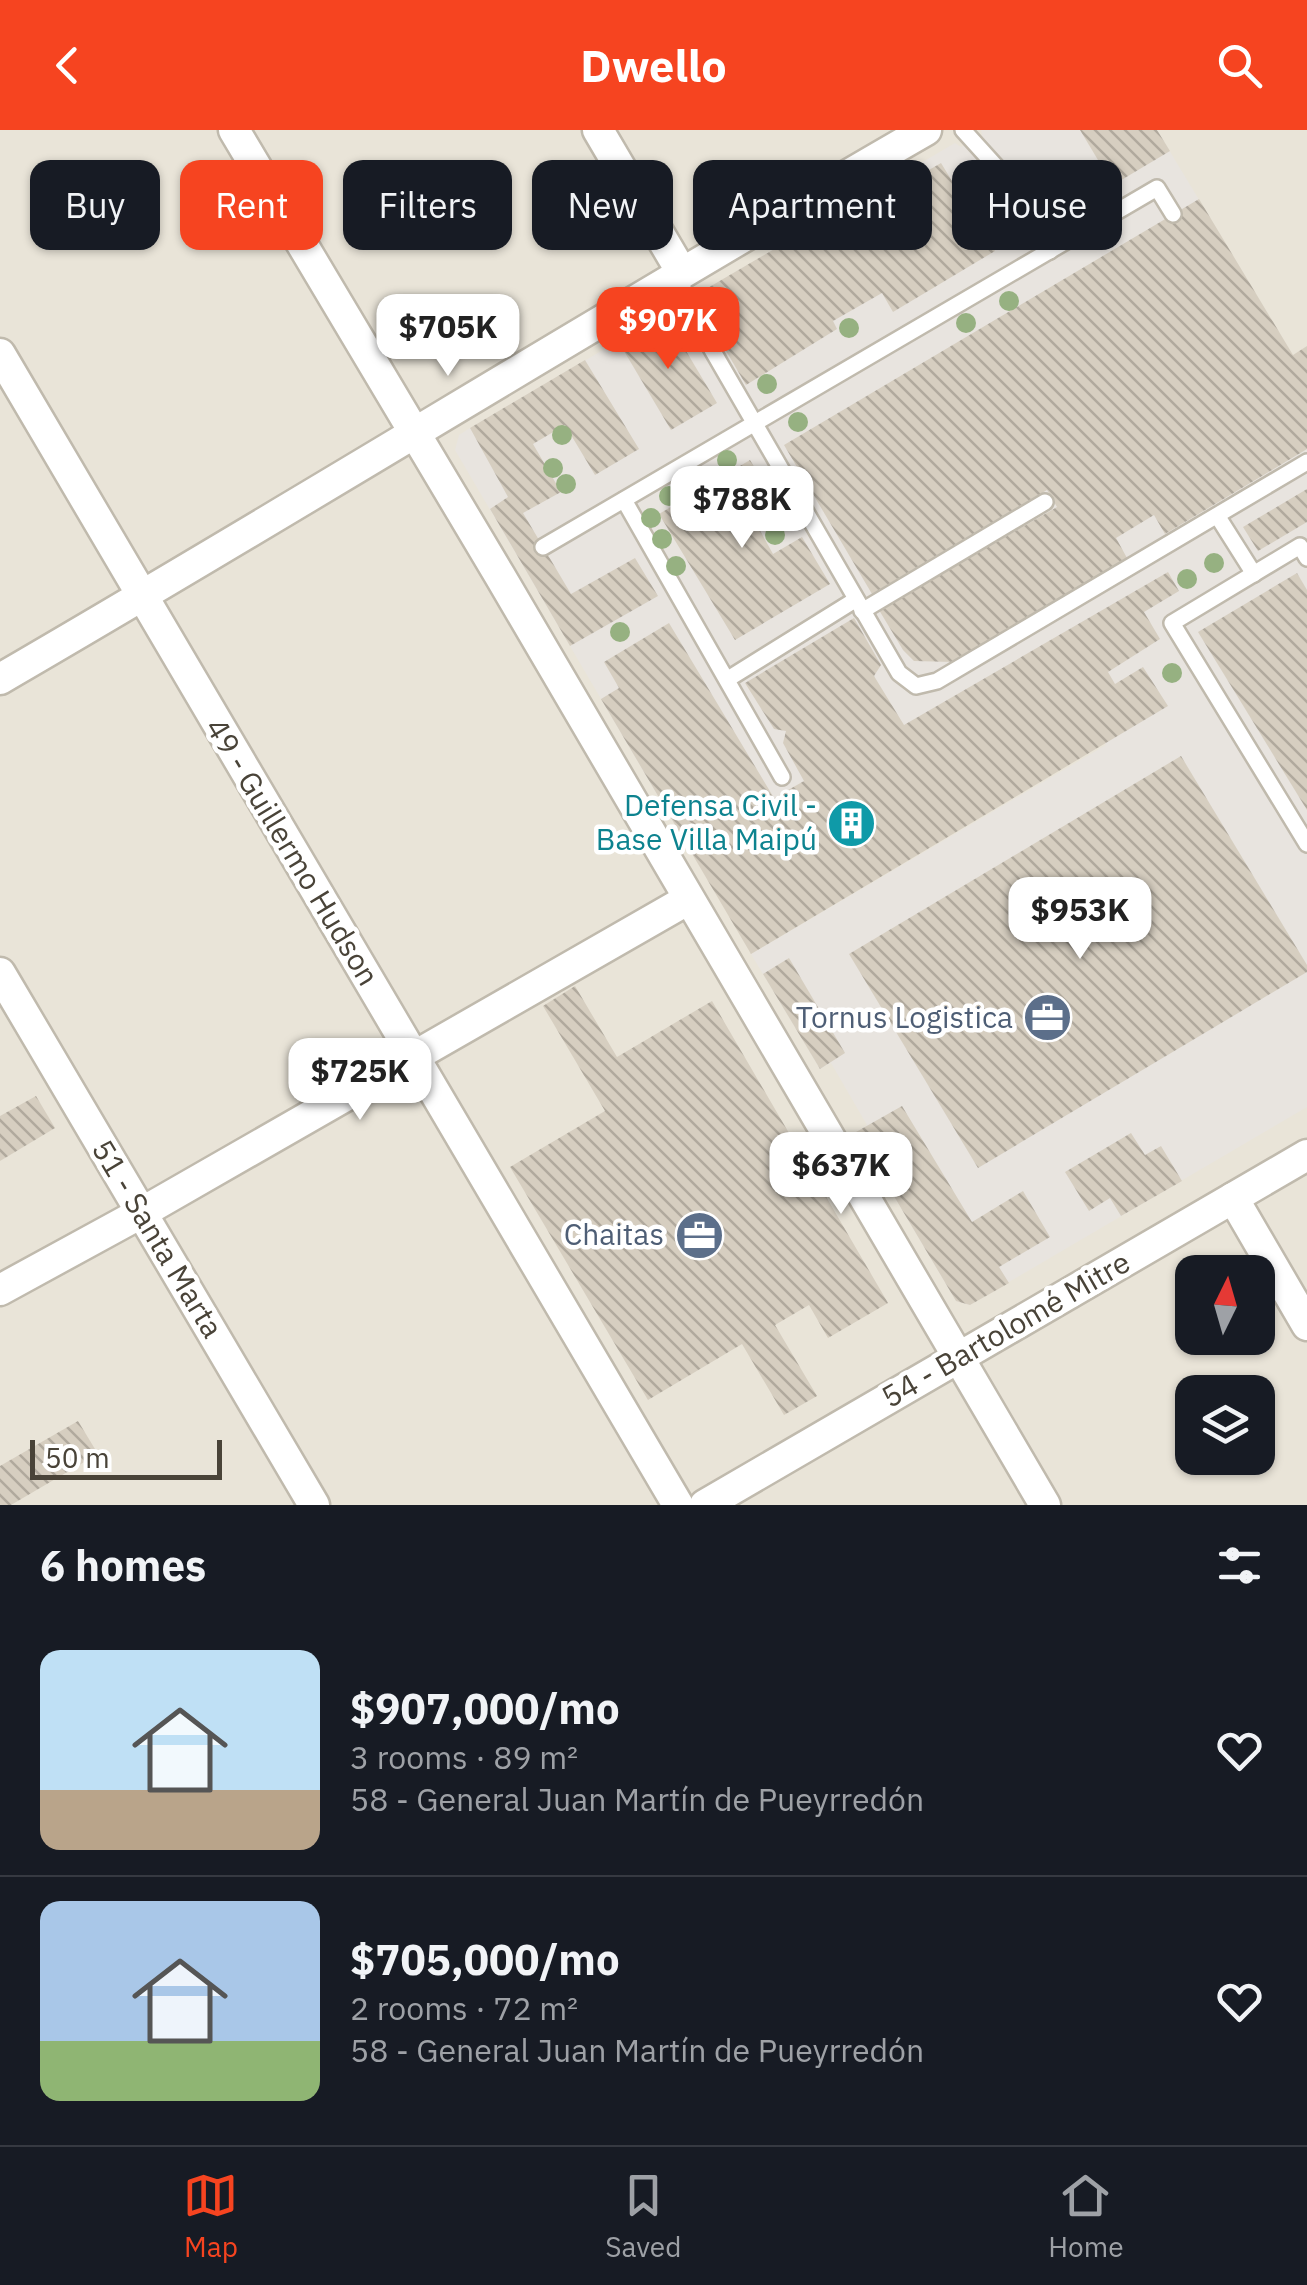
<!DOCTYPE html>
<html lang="en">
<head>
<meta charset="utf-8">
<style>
	body { margin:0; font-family:"IBM Plex Sans",sans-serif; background:#20242c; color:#f1f3f6; height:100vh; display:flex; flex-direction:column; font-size:38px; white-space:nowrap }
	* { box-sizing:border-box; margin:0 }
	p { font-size:32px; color:#9ea1a6 }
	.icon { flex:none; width:55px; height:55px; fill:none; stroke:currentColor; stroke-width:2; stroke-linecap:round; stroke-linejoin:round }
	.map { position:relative; height:1375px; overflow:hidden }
	.panel { display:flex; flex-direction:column; background:#171b24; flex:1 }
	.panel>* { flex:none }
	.hud { position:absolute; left:30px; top:30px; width:1248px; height:90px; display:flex; gap:20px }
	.needle { width:65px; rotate:5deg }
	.fabs { position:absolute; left:1175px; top:1125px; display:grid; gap:20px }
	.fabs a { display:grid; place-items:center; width:100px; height:100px; border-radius:20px; background:#171b24; box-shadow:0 2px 8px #0004; font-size:50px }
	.scale { position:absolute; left:30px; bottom:25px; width:192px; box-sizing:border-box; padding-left:10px; border:5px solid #494338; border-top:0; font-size:28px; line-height:35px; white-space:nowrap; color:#494338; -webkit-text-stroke:8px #fff; paint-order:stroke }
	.price { position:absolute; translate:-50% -85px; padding:0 22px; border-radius:20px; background:#fff; color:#222; font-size:32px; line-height:65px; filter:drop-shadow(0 2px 5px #0008) }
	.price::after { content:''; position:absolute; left:50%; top:60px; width:30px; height:22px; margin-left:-15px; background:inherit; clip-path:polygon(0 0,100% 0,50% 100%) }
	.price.current { background:#f64420; color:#fff }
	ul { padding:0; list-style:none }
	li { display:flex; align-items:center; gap:30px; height:250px; padding:0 40px }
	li+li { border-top:2px solid #363941 }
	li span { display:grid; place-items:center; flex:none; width:280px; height:200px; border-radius:20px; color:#555 }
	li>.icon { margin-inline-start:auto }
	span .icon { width:120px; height:120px; fill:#fffc; stroke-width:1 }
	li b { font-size:42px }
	h2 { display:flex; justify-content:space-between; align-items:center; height:120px; padding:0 40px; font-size:42px }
	.pill { padding:0 35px; border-radius:20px; background:#171b24; box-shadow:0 2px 8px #0004; font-size:35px; line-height:90px }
	.pill.current { background:#f64420; color:#fff }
	header { display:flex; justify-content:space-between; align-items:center; height:130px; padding:0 40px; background:#f64420; color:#fff; font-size:45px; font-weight:700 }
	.menu { display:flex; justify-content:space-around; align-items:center; height:140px; border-top:2px solid #363941; background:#171b24; font-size:28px; color:#9ea1a6 }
	.menu a { display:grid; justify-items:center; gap:5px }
	.menu .current { color:#f64420 }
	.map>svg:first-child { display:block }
	.residential { fill:#e9e4d8; fill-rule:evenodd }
	.industrial { fill:#e8e4df }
	.building { fill:url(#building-back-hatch) }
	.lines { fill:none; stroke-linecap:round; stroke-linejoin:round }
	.lane-casing { stroke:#c0baad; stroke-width:20 }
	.street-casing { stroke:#c0baad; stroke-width:35 }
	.lane { stroke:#fff; stroke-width:15 }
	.street { stroke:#fff; stroke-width:30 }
	.tree { fill:#96b181 }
	.labels { text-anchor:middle; stroke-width:9; stroke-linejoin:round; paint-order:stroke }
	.culture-label { font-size:30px; fill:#0d838f; stroke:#fff; text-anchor:end }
	.street-label { font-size:30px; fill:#494338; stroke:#fff }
	.service-label { font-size:30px; fill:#4e5e75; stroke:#fff; text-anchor:end }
</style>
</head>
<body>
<header><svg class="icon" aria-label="back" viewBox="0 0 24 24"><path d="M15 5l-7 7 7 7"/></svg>Dwello<svg class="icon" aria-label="search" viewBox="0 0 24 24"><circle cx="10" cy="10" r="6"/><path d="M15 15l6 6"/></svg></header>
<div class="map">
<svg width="1307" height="1375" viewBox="0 0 1307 1375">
	<defs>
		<pattern id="building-back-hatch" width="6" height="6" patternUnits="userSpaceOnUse" patternTransform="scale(2.5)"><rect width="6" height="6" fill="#d6cec0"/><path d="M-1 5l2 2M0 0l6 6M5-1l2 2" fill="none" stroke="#b0a99d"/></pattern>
	</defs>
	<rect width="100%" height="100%" fill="#f5f2ea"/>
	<path class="residential" d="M0,0H1307V1375H0ZM1192,1142H1258V1208H1192ZM1192,1262H1258V1328H1192Z"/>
	<path class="industrial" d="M981,0H1157L1307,249V977L970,1175L956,1171L856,1002L867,995L831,933L820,939L751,824L1106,615L1083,575L1046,514L689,719L455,320L459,305L470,298L955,13L961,17L971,12L982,5Z"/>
	<g class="building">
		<path d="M1080,0H1157L1170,21L1113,55Z"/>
		<path d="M941,33L995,121L893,182L882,163L833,191L837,199L746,255L694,166L836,83L841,91Z"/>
		<path d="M1199,69L1293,225L1307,216V319L1165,404L1154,385L1116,408L1127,428L953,532L914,531L903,520L879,480L1057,377L1047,360L872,464L784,315Z"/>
		<path d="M664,184L717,273L671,300L618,211Z"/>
		<path d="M585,230L639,319L595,345L565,295L533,314L561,362L523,383L571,464L635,428L658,466L570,516L490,379L508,367L470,298Z"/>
		<path d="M750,330L782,383L758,397L773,424L802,407L830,454L735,510L659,384Z"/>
		<path d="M1307,359V392L1258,421L1243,397Z"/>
		<path d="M1168,442L1179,461L1144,482L1160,509L1108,542L1115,554L1143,537L1168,576L751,824L601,569L619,558L604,532L669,493L774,668L804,651L783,613L786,601L774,599L745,553L854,488L881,535L874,546L904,595Z"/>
		<path d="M1297,443L1307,460V680L1198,502Z"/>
		<path d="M1181,626L1307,835V842L978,1038L849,824Z"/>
		<path d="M789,828L845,923L820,939L763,844Z"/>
		<path d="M575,856L617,927L712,871L888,1173L828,1208L809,1175L775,1195L817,1266L784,1285L742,1214L648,1270L510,1037L605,981L543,876Z"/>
		<path d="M36,966L55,998L0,1031V986Z"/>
		<path d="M902,976L972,1092L1023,1061L1050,1107L999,1137L1009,1153L970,1175L956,1171L856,1002Z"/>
		<path d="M1131,1003L1145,1025L1161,1016L1182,1051L1121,1086L1110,1068L1089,1081L1065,1042Z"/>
		<path d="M78,1291L98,1324L11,1375H0V1336Z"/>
	</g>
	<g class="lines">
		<defs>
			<g id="lane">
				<path d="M963,0L1011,53L1050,121"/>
				<path d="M681,141L685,173L899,543L916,556L937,551L1307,332"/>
				<path d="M624,370L782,647"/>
				<path d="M1218,387L1254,444"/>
				<path d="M543,417L1157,58L1173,84"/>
				<path d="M1307,428L1300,416L1172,493L1307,714"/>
				<path d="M862,481L1045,372"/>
				<path d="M728,549L855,470"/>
			</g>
			<g id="street">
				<path d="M234,0L500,446L1045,1375"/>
				<path d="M598,0L681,141"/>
				<path d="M0,224L678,1375"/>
				<path d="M0,549C310,369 615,179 926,0"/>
				<path d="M0,843L314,1375"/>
				<path d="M1233,1068L1307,1195"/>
				<path d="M0,1160L141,1083L687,770"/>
				<path d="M705,1375L1307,1025"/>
			</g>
		</defs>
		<use href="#lane" class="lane-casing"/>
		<use href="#street" class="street-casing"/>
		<use href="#lane" class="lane"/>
		<use href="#street" class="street"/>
	</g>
	<g class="tree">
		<circle cx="1074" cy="54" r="10"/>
		<circle cx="1095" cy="69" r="10"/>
		<circle cx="1009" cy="171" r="10"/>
		<circle cx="966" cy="193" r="10"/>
		<circle cx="849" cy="198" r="10"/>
		<circle cx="767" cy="254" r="10"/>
		<circle cx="798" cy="292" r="10"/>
		<circle cx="562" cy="305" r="10"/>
		<circle cx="727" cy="330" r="10"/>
		<circle cx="553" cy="338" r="10"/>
		<circle cx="697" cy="351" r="10"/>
		<circle cx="566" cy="354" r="10"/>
		<circle cx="669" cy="366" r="10"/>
		<circle cx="651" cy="388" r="10"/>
		<circle cx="775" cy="405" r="10"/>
		<circle cx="662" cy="409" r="10"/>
		<circle cx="1214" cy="433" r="10"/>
		<circle cx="676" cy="436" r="10"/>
		<circle cx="1187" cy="449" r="10"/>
		<circle cx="620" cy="502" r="10"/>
		<circle cx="1172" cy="543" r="10"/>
	</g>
	<defs>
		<symbol id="building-disc" viewBox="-11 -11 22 22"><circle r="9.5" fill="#0f9aa8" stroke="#fff"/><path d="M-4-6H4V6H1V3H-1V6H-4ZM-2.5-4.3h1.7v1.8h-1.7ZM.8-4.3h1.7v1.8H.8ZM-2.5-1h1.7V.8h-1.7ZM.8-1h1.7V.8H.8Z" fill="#fff"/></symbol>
		<symbol id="office-disc" viewBox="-11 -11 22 22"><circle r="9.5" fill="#5c6f8a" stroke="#fff"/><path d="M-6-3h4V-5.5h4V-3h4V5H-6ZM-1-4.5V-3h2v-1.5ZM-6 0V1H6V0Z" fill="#fff"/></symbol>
	</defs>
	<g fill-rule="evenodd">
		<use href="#building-disc" x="824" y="666" width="55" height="55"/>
		<use href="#office-disc" x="1020" y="860" width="55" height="55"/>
		<use href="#office-disc" x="672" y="1078" width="55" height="55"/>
	</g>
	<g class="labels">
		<g class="culture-label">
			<text x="817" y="686">Defensa Civil -<tspan x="817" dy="34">Base Villa Maipú</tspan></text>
		</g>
		<g class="street-label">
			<text transform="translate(292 722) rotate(59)" y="10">49 - Guillermo Hudson</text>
			<text transform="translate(157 1109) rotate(59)" y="10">51 - Santa Marta</text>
			<text transform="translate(1006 1200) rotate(-30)" y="10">54 - Bartolomé Mitre</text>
		</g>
		<g class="service-label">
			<text x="1013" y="898">Tornus Logistica</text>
			<text x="664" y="1115">Chaitas</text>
		</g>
	</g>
</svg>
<div class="fabs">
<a><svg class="needle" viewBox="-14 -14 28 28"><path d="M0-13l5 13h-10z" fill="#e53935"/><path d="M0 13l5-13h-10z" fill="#9ea1a6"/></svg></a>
<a><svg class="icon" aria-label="layers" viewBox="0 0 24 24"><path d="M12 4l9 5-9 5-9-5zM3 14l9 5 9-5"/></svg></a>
</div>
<div class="scale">50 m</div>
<b class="price current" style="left:668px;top:242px">$907K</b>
<b class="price" style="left:448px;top:249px">$705K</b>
<b class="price" style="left:742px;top:421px">$788K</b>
<b class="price" style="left:1080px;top:832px">$953K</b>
<b class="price" style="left:360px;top:993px">$725K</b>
<b class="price" style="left:841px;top:1087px">$637K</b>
<div class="hud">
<a class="pill">Buy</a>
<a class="pill current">Rent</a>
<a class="pill">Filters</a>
<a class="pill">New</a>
<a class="pill">Apartment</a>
<a class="pill">House</a>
</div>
</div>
<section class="panel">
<h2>6 homes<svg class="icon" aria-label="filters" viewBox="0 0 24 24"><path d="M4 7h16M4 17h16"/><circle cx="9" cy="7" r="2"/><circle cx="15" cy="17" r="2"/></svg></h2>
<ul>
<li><span style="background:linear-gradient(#bfe0f5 70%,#b9a48a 0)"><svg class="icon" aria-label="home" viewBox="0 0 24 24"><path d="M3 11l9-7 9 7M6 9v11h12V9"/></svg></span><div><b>$907,000/mo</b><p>3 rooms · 89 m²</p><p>58 - General Juan Martín de Pueyrredón</p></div><svg class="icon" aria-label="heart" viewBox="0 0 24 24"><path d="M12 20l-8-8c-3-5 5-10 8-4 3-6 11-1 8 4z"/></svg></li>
<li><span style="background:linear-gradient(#a9c7e8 70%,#8fb573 0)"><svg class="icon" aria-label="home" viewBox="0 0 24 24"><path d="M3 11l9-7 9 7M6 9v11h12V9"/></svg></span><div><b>$705,000/mo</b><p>2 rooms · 72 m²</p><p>58 - General Juan Martín de Pueyrredón</p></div><svg class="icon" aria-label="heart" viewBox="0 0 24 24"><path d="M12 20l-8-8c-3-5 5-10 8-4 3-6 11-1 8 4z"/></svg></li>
</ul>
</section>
<nav class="menu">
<a class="current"><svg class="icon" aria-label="map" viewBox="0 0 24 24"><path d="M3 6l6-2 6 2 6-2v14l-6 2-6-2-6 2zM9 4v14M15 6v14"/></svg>Map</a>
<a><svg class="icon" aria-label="saved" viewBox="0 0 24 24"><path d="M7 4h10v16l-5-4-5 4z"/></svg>Saved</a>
<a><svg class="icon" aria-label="home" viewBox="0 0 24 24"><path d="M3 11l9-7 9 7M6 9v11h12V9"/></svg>Home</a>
</nav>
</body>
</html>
